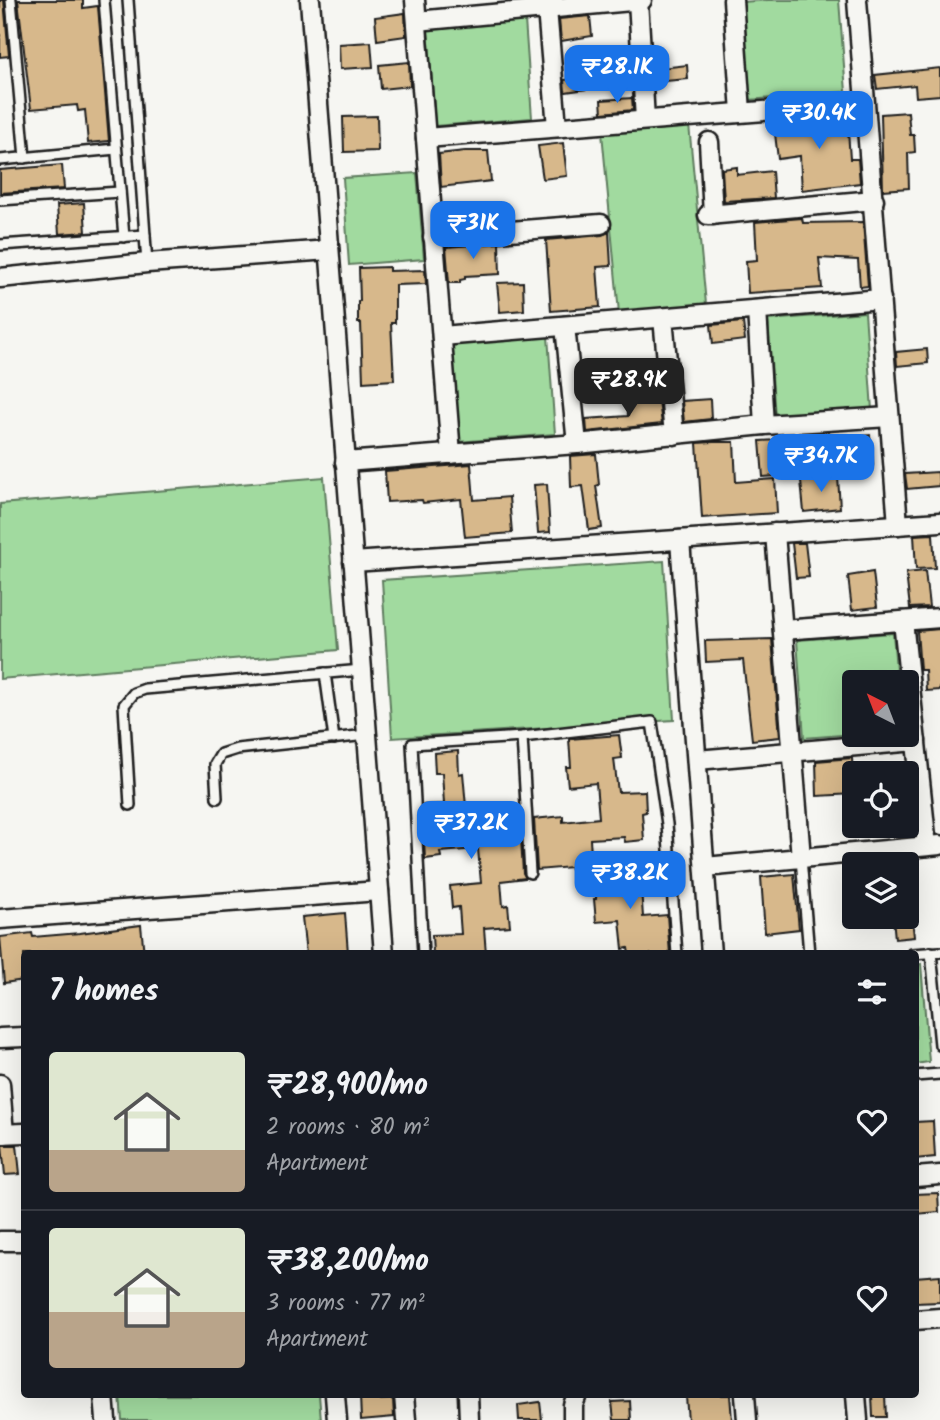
<!DOCTYPE html>
<html lang="en">
<head>
<meta charset="utf-8">
<style>
	body { margin:0; font-family:Kalam,sans-serif; background:#242831; color:#f1f3f6; height:100vh; display:flex; flex-direction:column; font-size:26px; white-space:nowrap }
	* { box-sizing:border-box; margin:0 }
	p { font-size:23px; color:#9ea1a6 }
	.icon { flex:none; width:38px; height:38px; fill:none; stroke:currentColor; stroke-width:2; stroke-linecap:round; stroke-linejoin:round }
	.map { position:relative; flex:1; overflow:hidden }
	.sheet { position:absolute; left:21px; top:950px; width:898px; height:448px; display:flex; flex-direction:column; background:#171b24; border-radius:7px; box-shadow:0 7px 28px #0002 }
	.sheet>* { flex:none }
	.needle { width:46px; rotate:318deg }
	.fabs { position:absolute; left:842px; top:670px; display:grid; gap:14px }
	.fabs a { display:grid; place-items:center; width:77px; height:77px; border-radius:7px; background:#171b24; box-shadow:0 7px 28px #0002; font-size:35px }
	.price { position:absolute; translate:-50% -60px; padding:0 16px; border-radius:14px; background:#1a73e8; color:#fff; font-size:23px; line-height:46px; filter:drop-shadow(0 2px 4px #0008) }
	.price::after { content:''; position:absolute; left:50%; top:42px; width:21px; height:16px; margin-left:-10px; background:inherit; clip-path:polygon(0 0,100% 0,50% 100%) }
	.price.on { background:#222; color:#fff }
	ul { padding:0; list-style:none }
	li { display:flex; align-items:center; gap:21px; height:175px; padding:0 28px }
	li+li { border-top:2px solid #363941 }
	li span { display:grid; place-items:center; flex:none; width:196px; height:140px; border-radius:7px; color:#555 }
	li>.icon { margin-inline-start:auto }
	span .icon { width:84px; height:84px; fill:#fffc; stroke-width:1 }
	li b { font-size:30px }
	h2 { display:flex; justify-content:space-between; align-items:center; height:84px; padding:0 28px; font-size:30px }
	.map>svg:first-child { display:block }
	.green { fill:#a1da9f; stroke:#5e7b5e; stroke-width:2 }
	.building { fill:#d7b88b; stroke:#1c1c1c; stroke-width:2 }
	.lines { fill:none; stroke-linecap:round; stroke-linejoin:round }
	.lane-casing { stroke:#1c1c1c; stroke-width:14 }
	.street-casing { stroke:#1c1c1c; stroke-width:23 }
	.lane { stroke:#f6f6f2; stroke-width:9 }
	.street { stroke:#f6f6f2; stroke-width:18 }
</style>
</head>
<body>
<div class="map">
<svg width="940" height="1420" viewBox="0 0 940 1420">
	<rect width="100%" height="100%" fill="#f6f6f2"/>
	<filter id="ink" filterUnits="userSpaceOnUse"><feTurbulence type="fractalNoise" baseFrequency=".0143" numOctaves="2"/><feDisplacementMap in="SourceGraphic" scale="14" xChannelSelector="R" yChannelSelector="G"/><feConvolveMatrix kernelMatrix="1 2 1 2 8 2 1 2 1" color-interpolation-filters="sRGB"/></filter>
	<g filter="url(#ink)">
		<g class="green">
			<path d="M768,0H839L846,92L749,100L742,2Z"/>
			<path d="M525,20L532,118L435,126L428,28Z"/>
			<path d="M688,114L706,304L619,313L601,122Z"/>
			<path d="M417,173L424,259L349,265L343,178Z"/>
			<path d="M865,312L872,410L775,418L768,320Z"/>
			<path d="M548,336L555,434L458,442L451,345Z"/>
			<path d="M324,477L338,650L0,679V504Z"/>
			<path d="M664,561L674,720L392,738L382,580Z"/>
			<path d="M893,633L897,682H854V734L804,738L797,640Z"/>
			<path d="M921,964L929,1062L915,1064V965Z"/>
			<path d="M120,1395H319L321,1420H122Z"/>
		</g>
		<g class="building">
			<path d="M0,0H4L9,56L0,57Z"/>
			<path d="M18,0H83V8L98,6L109,141L88,143L85,110L78,111L77,105L31,109Z"/>
			<path d="M405,13L406,36L377,40L375,17Z"/>
			<path d="M590,16L592,36L561,41L559,19Z"/>
			<path d="M371,42L373,67L340,69L339,44Z"/>
			<path d="M409,62L410,86L381,89L379,65Z"/>
			<path d="M687,65L688,79L654,82L653,69Z"/>
			<path d="M940,68V95L916,97L915,85L877,89L875,75Z"/>
			<path d="M600,75L602,87L565,92L564,80Z"/>
			<path d="M632,98L633,110L602,113L601,100Z"/>
			<path d="M908,112L910,135H914L915,152L908,153L909,188L883,190L881,114Z"/>
			<path d="M377,116L378,151L344,152L343,117Z"/>
			<path d="M847,117L850,159H858L860,183L802,190L800,156L778,159L774,125L798,122V120Z"/>
			<path d="M563,143L567,176L543,179L538,146Z"/>
			<path d="M465,151H488L491,181L441,187L439,154Z"/>
			<path d="M62,165L64,189L0,193V170Z"/>
			<path d="M737,167V175L772,171L774,198L724,201L722,169Z"/>
			<path d="M84,203L86,232L59,234L57,205Z"/>
			<path d="M802,218L803,223L863,222L868,286L860,287L858,260L819,258L822,288L748,293L746,261L757,260L755,222Z"/>
			<path d="M609,232L611,266L597,267L600,307L551,311L546,240L602,235Z"/>
			<path d="M499,243L500,274L465,276V279L460,280V283H449L446,247Z"/>
			<path d="M389,267V271L425,270L426,284L395,285V323H391L394,380L363,382L361,323H358V301H360L359,268Z"/>
			<path d="M523,282L524,310L500,312L497,283Z"/>
			<path d="M743,322L745,340L713,344L711,325Z"/>
			<path d="M927,349L928,363L897,366L896,352Z"/>
			<path d="M710,399L711,419L684,422L682,401Z"/>
			<path d="M659,401L662,424L587,432L586,419L628,416L627,402Z"/>
			<path d="M870,435L873,465L837,469L836,439Z"/>
			<path d="M797,439L800,474L763,477L760,441Z"/>
			<path d="M713,442H734L736,482L775,479L777,513L702,518L697,443Z"/>
			<path d="M596,454L599,485L596,486L602,528L589,530L583,486L571,487L570,456Z"/>
			<path d="M471,464L474,500L509,497L512,533L465,537L461,499L423,503L422,500L387,502L385,471Z"/>
			<path d="M938,472L939,486L907,489L905,474Z"/>
			<path d="M838,477L840,508L804,512L801,481Z"/>
			<path d="M547,484L550,532L538,533L534,485Z"/>
			<path d="M933,534L935,568L916,569L914,535Z"/>
			<path d="M792,543H805L809,577L796,578Z"/>
			<path d="M925,571L929,607L910,608L906,573Z"/>
			<path d="M873,572L877,607L852,610L848,576Z"/>
			<path d="M940,629V690L926,691L925,670H920L917,631Z"/>
			<path d="M772,639L780,737L752,740L743,660L706,662L705,641Z"/>
			<path d="M619,735L622,758L614,759L618,792L645,791L646,812L642,813L644,840L625,842L624,837L590,839L592,869L572,871L571,867L537,870L534,819L563,816V822L599,818L596,783L568,786L566,767H571L569,739Z"/>
			<path d="M458,751L459,774L463,773L468,829L501,826V822L520,820L523,873L526,878L501,881L503,906L508,905L510,926L484,928L486,954H433L432,935L461,934L459,907L452,908L450,886L481,883L478,849L440,852L441,857L425,859L422,805L444,804L442,773H435L434,753Z"/>
			<path d="M852,758L854,794L817,796L816,761Z"/>
			<path d="M596,868H617V872L647,869L648,888H641L643,917L667,915L670,954H629L628,948L623,949L620,920L596,922L594,899H596Z"/>
			<path d="M794,874L799,929L765,933L761,877Z"/>
			<path d="M345,913L348,953L306,954L302,917Z"/>
			<path d="M893,917H912L914,937L895,939Z"/>
			<path d="M141,925L144,954H24V980L4,983L0,937L32,933L33,937L80,933Z"/>
			<path d="M933,1121L935,1157L915,1159V1122Z"/>
			<path d="M2,1145H17L20,1174L5,1175Z"/>
			<path d="M938,1193L939,1212L915,1214V1194Z"/>
			<path d="M940,1275V1302L915,1303V1277Z"/>
			<path d="M360,1395H378V1400L393,1399L394,1417L361,1420Z"/>
			<path d="M705,1395H730L732,1420H688L686,1397Z"/>
			<path d="M872,1395H885L886,1417H873Z"/>
			<path d="M630,1401L631,1420H614L612,1402Z"/>
			<path d="M540,1402L542,1420H519L518,1405Z"/>
		</g>
		<g class="lines">
			<defs>
				<g id="lane">
					<path d="M11,0L25,158"/>
					<path d="M104,0L124,237"/>
					<path d="M128,0L147,263"/>
					<path d="M0,160L116,149"/>
					<path d="M0,200L120,192"/>
					<path d="M0,245L145,235"/>
					<path d="M325,673L334,739"/>
					<path d="M522,737L530,873"/>
					<path d="M217,798L215,764L221,754L237,749L367,735"/>
					<path d="M130,805L124,705L134,693L145,689L362,670"/>
					<path d="M801,858L809,954"/>
					<path d="M931,952L940,1045"/>
					<path d="M423,954L412,744L522,737L652,722L667,824L677,954"/>
					<path d="M912,954L940,952"/>
					<path d="M915,1076L940,1074"/>
				</g>
				<g id="street">
					<path d="M310,0L384,954"/>
					<path d="M415,0L451,454"/>
					<path d="M638,0L645,120"/>
					<path d="M733,0L741,112"/>
					<path d="M857,0L898,525"/>
					<path d="M547,9L557,127"/>
					<path d="M417,21L642,0"/>
					<path d="M426,138L864,103"/>
					<path d="M709,142L713,215"/>
					<path d="M708,215L874,200"/>
					<path d="M433,237L601,224"/>
					<path d="M0,278L147,263L329,250"/>
					<path d="M757,310L764,425"/>
					<path d="M663,318L674,435"/>
					<path d="M565,326L577,444"/>
					<path d="M442,336L881,299"/>
					<path d="M345,462L577,444L764,425L889,417"/>
					<path d="M775,533L801,858"/>
					<path d="M680,540L711,954"/>
					<path d="M353,562L940,522"/>
					<path d="M903,621L927,846"/>
					<path d="M783,630L940,618"/>
					<path d="M697,760L916,741"/>
					<path d="M705,867L940,845"/>
					<path d="M0,919L379,891"/>
					<path d="M0,1038L24,1037"/>
					<path d="M0,1084L4,1134"/>
					<path d="M0,1134L24,1133"/>
					<path d="M915,1177L940,1175"/>
					<path d="M0,1241H24"/>
					<path d="M915,1320L940,1318"/>
					<path d="M104,1395L106,1420"/>
					<path d="M335,1395L337,1420"/>
					<path d="M404,1395L406,1420"/>
					<path d="M468,1395L469,1420"/>
					<path d="M745,1395L747,1420"/>
					<path d="M856,1395L858,1420"/>
					<path d="M573,1420V1405L577,1395"/>
				</g>
			</defs>
			<use href="#lane" class="lane-casing"/>
			<use href="#street" class="street-casing"/>
			<use href="#lane" class="lane"/>
			<use href="#street" class="street"/>
		</g>
	</g>
</svg>
<div class="fabs">
<a><svg class="needle" viewBox="-14 -14 28 28"><path d="M0-13l5 13h-10z" fill="#e53935"/><path d="M0 13l5-13h-10z" fill="#9ea1a6"/></svg></a>
<a><svg class="icon" aria-label="locate" viewBox="0 0 24 24"><circle cx="12" cy="12" r="6"/><path d="M12 2v4M12 18v4M2 12h4M18 12h4"/></svg></a>
<a><svg class="icon" aria-label="layers" viewBox="0 0 24 24"><path d="M12 4l9 5-9 5-9-5zM3 14l9 5 9-5"/></svg></a>
</div>
<b class="price" style="left:617px;top:105px">₹28.1K</b>
<b class="price" style="left:819px;top:151px">₹30.4K</b>
<b class="price" style="left:473px;top:261px">₹31K</b>
<b class="price on" style="left:629px;top:418px">₹28.9K</b>
<b class="price" style="left:821px;top:494px">₹34.7K</b>
<b class="price" style="left:471px;top:861px">₹37.2K</b>
<b class="price" style="left:630px;top:911px">₹38.2K</b>
<section class="sheet">
<h2>7 homes<svg class="icon" aria-label="filters" viewBox="0 0 24 24"><path d="M4 7h16M4 17h16"/><circle cx="9" cy="7" r="2"/><circle cx="15" cy="17" r="2"/></svg></h2>
<ul>
<li><span style="background:linear-gradient(#dfe7d0 70%,#b9a48a 0)"><svg class="icon" aria-label="home" viewBox="0 0 24 24"><path d="M3 11l9-7 9 7M6 9v11h12V9"/></svg></span><div><b>₹28,900/mo</b><p>2 rooms · 80 m²</p><p>Apartment</p></div><svg class="icon" aria-label="heart" viewBox="0 0 24 24"><path d="M12 20l-8-8c-3-5 5-10 8-4 3-6 11-1 8 4z"/></svg></li>
<li><span style="background:linear-gradient(#dfe7d0 60%,#b9a48a 0)"><svg class="icon" aria-label="home" viewBox="0 0 24 24"><path d="M3 11l9-7 9 7M6 9v11h12V9"/></svg></span><div><b>₹38,200/mo</b><p>3 rooms · 77 m²</p><p>Apartment</p></div><svg class="icon" aria-label="heart" viewBox="0 0 24 24"><path d="M12 20l-8-8c-3-5 5-10 8-4 3-6 11-1 8 4z"/></svg></li>
</ul>
</section>
</div>
</body>
</html>
